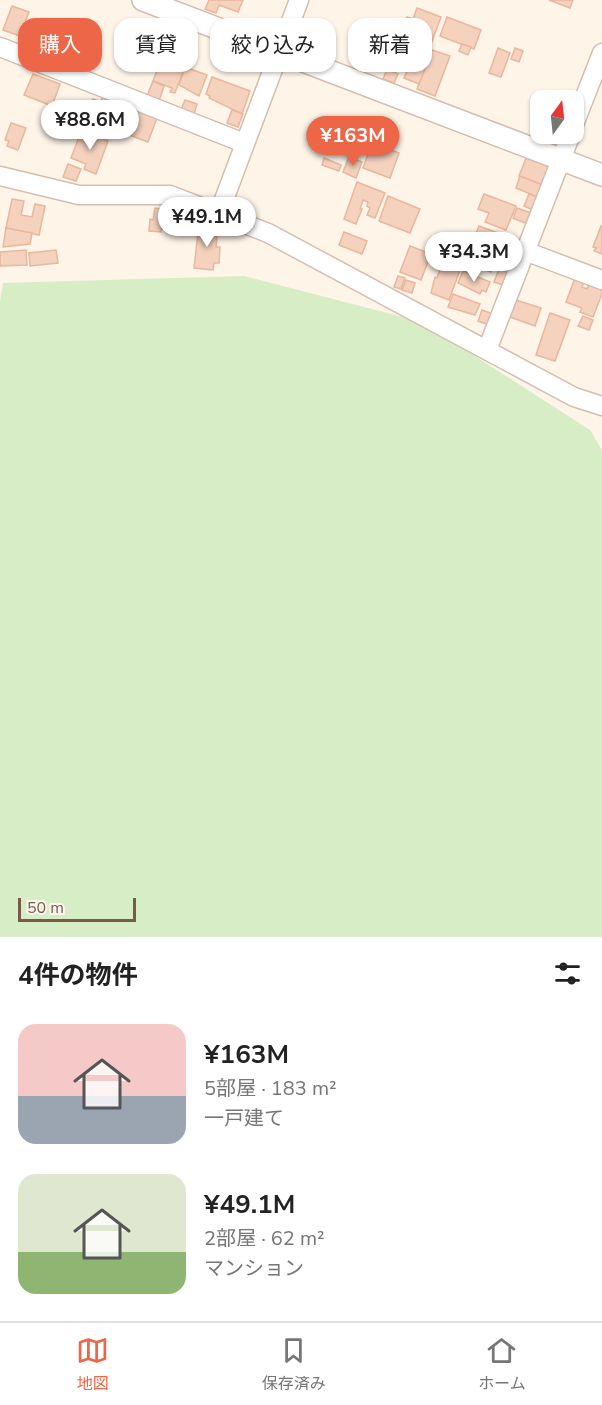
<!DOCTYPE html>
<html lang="ja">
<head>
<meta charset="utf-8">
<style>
	body { margin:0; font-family:"Nunito Sans","Noto Sans JP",sans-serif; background:#f6f6f6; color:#222; height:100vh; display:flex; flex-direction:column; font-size:22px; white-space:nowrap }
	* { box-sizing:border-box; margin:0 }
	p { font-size:20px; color:#767676 }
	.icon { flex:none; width:33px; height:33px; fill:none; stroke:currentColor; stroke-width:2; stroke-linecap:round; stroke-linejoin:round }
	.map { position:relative; height:937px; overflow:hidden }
	.side { display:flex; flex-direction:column; background:#fff; flex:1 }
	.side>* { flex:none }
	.top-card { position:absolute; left:18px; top:18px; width:567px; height:54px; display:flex; gap:12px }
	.needle { width:39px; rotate:15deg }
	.fabs { position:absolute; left:530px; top:90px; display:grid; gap:12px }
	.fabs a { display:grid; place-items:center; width:54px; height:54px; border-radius:12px; background:#fff; box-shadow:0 2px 4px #0004; font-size:30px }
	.scale { position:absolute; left:18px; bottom:15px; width:118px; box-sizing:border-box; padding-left:6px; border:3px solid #7a594a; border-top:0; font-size:16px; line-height:21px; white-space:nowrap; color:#7a594a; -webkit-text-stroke:4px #fff8f0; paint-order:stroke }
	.price { position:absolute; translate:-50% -51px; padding:0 14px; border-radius:21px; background:#fff; color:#222; font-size:20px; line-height:39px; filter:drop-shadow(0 2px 3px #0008) }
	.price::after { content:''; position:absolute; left:50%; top:36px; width:18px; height:14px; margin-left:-9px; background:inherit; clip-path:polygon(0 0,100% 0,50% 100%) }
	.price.selected { background:#ed6647; color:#fff }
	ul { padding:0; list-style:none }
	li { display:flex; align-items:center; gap:18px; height:150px; padding:0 18px }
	li span { display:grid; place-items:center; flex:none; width:168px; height:120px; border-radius:18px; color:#555 }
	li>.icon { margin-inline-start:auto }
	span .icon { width:72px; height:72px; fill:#fffc; stroke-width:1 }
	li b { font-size:26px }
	h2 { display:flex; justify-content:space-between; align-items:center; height:72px; padding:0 18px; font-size:26px }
	.chip { padding:0 21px; border-radius:18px; background:#fff; box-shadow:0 2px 4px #0004; font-size:21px; line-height:54px }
	.chip.selected { background:#ed6647; color:#fff }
	.tab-bar { display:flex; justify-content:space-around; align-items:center; height:84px; border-top:2px solid #e0e0e0; background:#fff; font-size:16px; color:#767676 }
	.tab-bar a { display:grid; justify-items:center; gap:3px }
	.tab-bar .selected { color:#ed6647 }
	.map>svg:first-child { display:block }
	.green { fill:#d7edc5 }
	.building { fill:#f5d2be; stroke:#e8b79d; stroke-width:1.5 }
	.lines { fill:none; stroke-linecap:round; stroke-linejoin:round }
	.minor-casing { stroke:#d3beaf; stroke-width:21 }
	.tertiary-casing { stroke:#d3beaf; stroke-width:24 }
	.minor { stroke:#fff; stroke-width:18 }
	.tertiary { stroke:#fff; stroke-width:21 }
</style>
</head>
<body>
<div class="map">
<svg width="602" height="937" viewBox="0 0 602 937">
	<rect width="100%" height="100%" fill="#fef4e8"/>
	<path class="green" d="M244,276L422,322L590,430L602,450V937H0V301L3,283Z"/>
	<g class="building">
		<path d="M209,0H243L238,12L219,5L216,13L205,9Z"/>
		<path d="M549,0H573L570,8Z"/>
		<path d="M12,6L29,12L20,36L3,30Z"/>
		<path d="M417,8L441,17L431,44L417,38L410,56L394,50L407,17L413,19Z"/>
		<path d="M447,17L481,30L474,49L440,36Z"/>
		<path d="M462,44L471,47L468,55L459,51Z"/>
		<path d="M498,48L510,53L501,77L489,73Z"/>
		<path d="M515,48L523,51L519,62L511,59Z"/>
		<path d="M432,50L450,56L435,96L417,89Z"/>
		<path d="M424,54L430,56L419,84L404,78L413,56H424Z"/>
		<path d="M162,57L185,66L175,93L170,92L172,88L153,81Z"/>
		<path d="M185,67L207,75L199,96L179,85Z"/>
		<path d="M387,69L398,74L394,83L383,79Z"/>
		<path d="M33,74L60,84L52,106L24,95Z"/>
		<path d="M212,77L250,91L242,114L209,98L210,96L206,94Z"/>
		<path d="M153,81L164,86L159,101L147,96Z"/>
		<path d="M103,95L122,103L112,130L85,119L93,99L101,102Z"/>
		<path d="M185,100L197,104L194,114L181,110Z"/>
		<path d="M125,106L137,110L133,121L122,116Z"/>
		<path d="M137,110L157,118L148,142L119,131L124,117L133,121Z"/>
		<path d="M232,110L243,114L238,127L227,123Z"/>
		<path d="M11,123L26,128L18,150L7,146L9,141L5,140Z"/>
		<path d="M82,129L108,141L96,174L84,169L86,164L71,158Z"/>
		<path d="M372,143L399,153L390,178L363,168Z"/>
		<path d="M527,156L550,164V170L547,169L542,185L519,176Z"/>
		<path d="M349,157L362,162L356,178L343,172Z"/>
		<path d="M324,158L341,165L339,171L322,165Z"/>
		<path d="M68,164L81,169L76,181L63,177Z"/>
		<path d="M520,176L545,186L540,198L516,188Z"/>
		<path d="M357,182L385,193L375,218L367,215L370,208L367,206L368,202L363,200L360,209H362L356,224L344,219Z"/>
		<path d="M484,194L516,206L506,230L485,222L489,213L478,209Z"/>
		<path d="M529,194L540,198L535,211L524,206Z"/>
		<path d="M388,196L420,209L410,233L379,221Z"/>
		<path d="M12,199L24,201L21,215L32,217L35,204L45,206L39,235L6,228Z"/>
		<path d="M155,208L172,211L169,230L161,229V232L149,231L150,219L153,220Z"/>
		<path d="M517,208L534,214L530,225L513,218Z"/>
		<path d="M199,224L218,226L216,247H220L219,263H214L213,270L194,268Z"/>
		<path d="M479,226L509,237L507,245L500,242L497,250L479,243L481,241L474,238Z"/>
		<path d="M601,226L602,227V254L594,251L596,248L593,247Z"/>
		<path d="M6,228L32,233L30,244L3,247Z"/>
		<path d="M344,232L367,241L362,254L339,245Z"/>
		<path d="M410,246L431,254L421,280L400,272Z"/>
		<path d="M507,246L519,251L514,264L502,259Z"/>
		<path d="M453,249L467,254L465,260L451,255Z"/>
		<path d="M472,249L496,258L491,272L466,263Z"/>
		<path d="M26,250L27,265L0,266V252Z"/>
		<path d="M56,250L58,263L30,266L29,253Z"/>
		<path d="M446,253L464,259L449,300L431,293L435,277L437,278Z"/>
		<path d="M499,269L510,273L506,286L494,282Z"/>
		<path d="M463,271L490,282L486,292L482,290L480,294L458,283Z"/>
		<path d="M398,276L405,278L401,289L394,287Z"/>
		<path d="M575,278L584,282L582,287L587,289L590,281L602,286V294L593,317L580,312L582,308L566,302Z"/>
		<path d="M406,280L415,283L412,293L402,290Z"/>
		<path d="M453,294L480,304L475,315L448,307Z"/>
		<path d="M516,300L541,308L535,326L510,317Z"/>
		<path d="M482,310L493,314L489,325L478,321Z"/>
		<path d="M550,313L570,320L555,361L536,355Z"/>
		<path d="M583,316L593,320L589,330L578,326Z"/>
	</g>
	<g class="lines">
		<defs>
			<g id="minor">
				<path d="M0,47L244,143"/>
				<path d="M573,127L602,53"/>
				<path d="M0,176L79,195H170L268,233L574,397L602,406"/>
				<path d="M219,213L299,0"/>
				<path d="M525,251L602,280"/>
				<path d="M487,350L571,134"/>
			</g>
			<path id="tertiary" d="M143,0L602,175"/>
		</defs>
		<use href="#minor" class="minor-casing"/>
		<use href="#tertiary" class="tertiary-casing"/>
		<use href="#minor" class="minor"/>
		<use href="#tertiary" class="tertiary"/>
	</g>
</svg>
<div class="fabs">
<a><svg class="needle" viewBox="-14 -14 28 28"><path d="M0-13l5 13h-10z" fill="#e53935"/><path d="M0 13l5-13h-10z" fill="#767676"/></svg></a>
</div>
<div class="scale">50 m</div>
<b class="price" style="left:90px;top:151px">¥88.6M</b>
<b class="price selected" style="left:353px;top:167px">¥163M</b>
<b class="price" style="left:207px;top:248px">¥49.1M</b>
<b class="price" style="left:474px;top:283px">¥34.3M</b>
<div class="top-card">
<a class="chip selected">購入</a>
<a class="chip">賃貸</a>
<a class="chip">絞り込み</a>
<a class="chip">新着</a>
</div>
</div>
<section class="side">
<h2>4件の物件<svg class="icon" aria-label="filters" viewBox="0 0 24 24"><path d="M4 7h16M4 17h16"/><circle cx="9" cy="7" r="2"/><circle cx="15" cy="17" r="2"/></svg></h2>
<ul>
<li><span style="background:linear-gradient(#f6c9c9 60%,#9aa5b1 0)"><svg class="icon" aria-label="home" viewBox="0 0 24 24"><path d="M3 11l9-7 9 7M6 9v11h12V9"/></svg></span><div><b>¥163M</b><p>5部屋 · 183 m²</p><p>一戸建て</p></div></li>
<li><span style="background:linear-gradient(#dfe7d0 65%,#8fb573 0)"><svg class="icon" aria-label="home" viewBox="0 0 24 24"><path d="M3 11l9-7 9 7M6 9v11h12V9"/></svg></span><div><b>¥49.1M</b><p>2部屋 · 62 m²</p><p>マンション</p></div></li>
</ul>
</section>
<nav class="tab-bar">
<a class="selected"><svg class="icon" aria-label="map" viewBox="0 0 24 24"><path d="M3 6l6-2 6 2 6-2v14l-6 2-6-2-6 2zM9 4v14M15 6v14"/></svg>地図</a>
<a><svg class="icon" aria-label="saved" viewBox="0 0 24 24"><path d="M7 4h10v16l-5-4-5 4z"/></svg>保存済み</a>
<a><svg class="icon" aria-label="home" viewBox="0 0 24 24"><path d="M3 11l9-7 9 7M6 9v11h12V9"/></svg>ホーム</a>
</nav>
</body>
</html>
